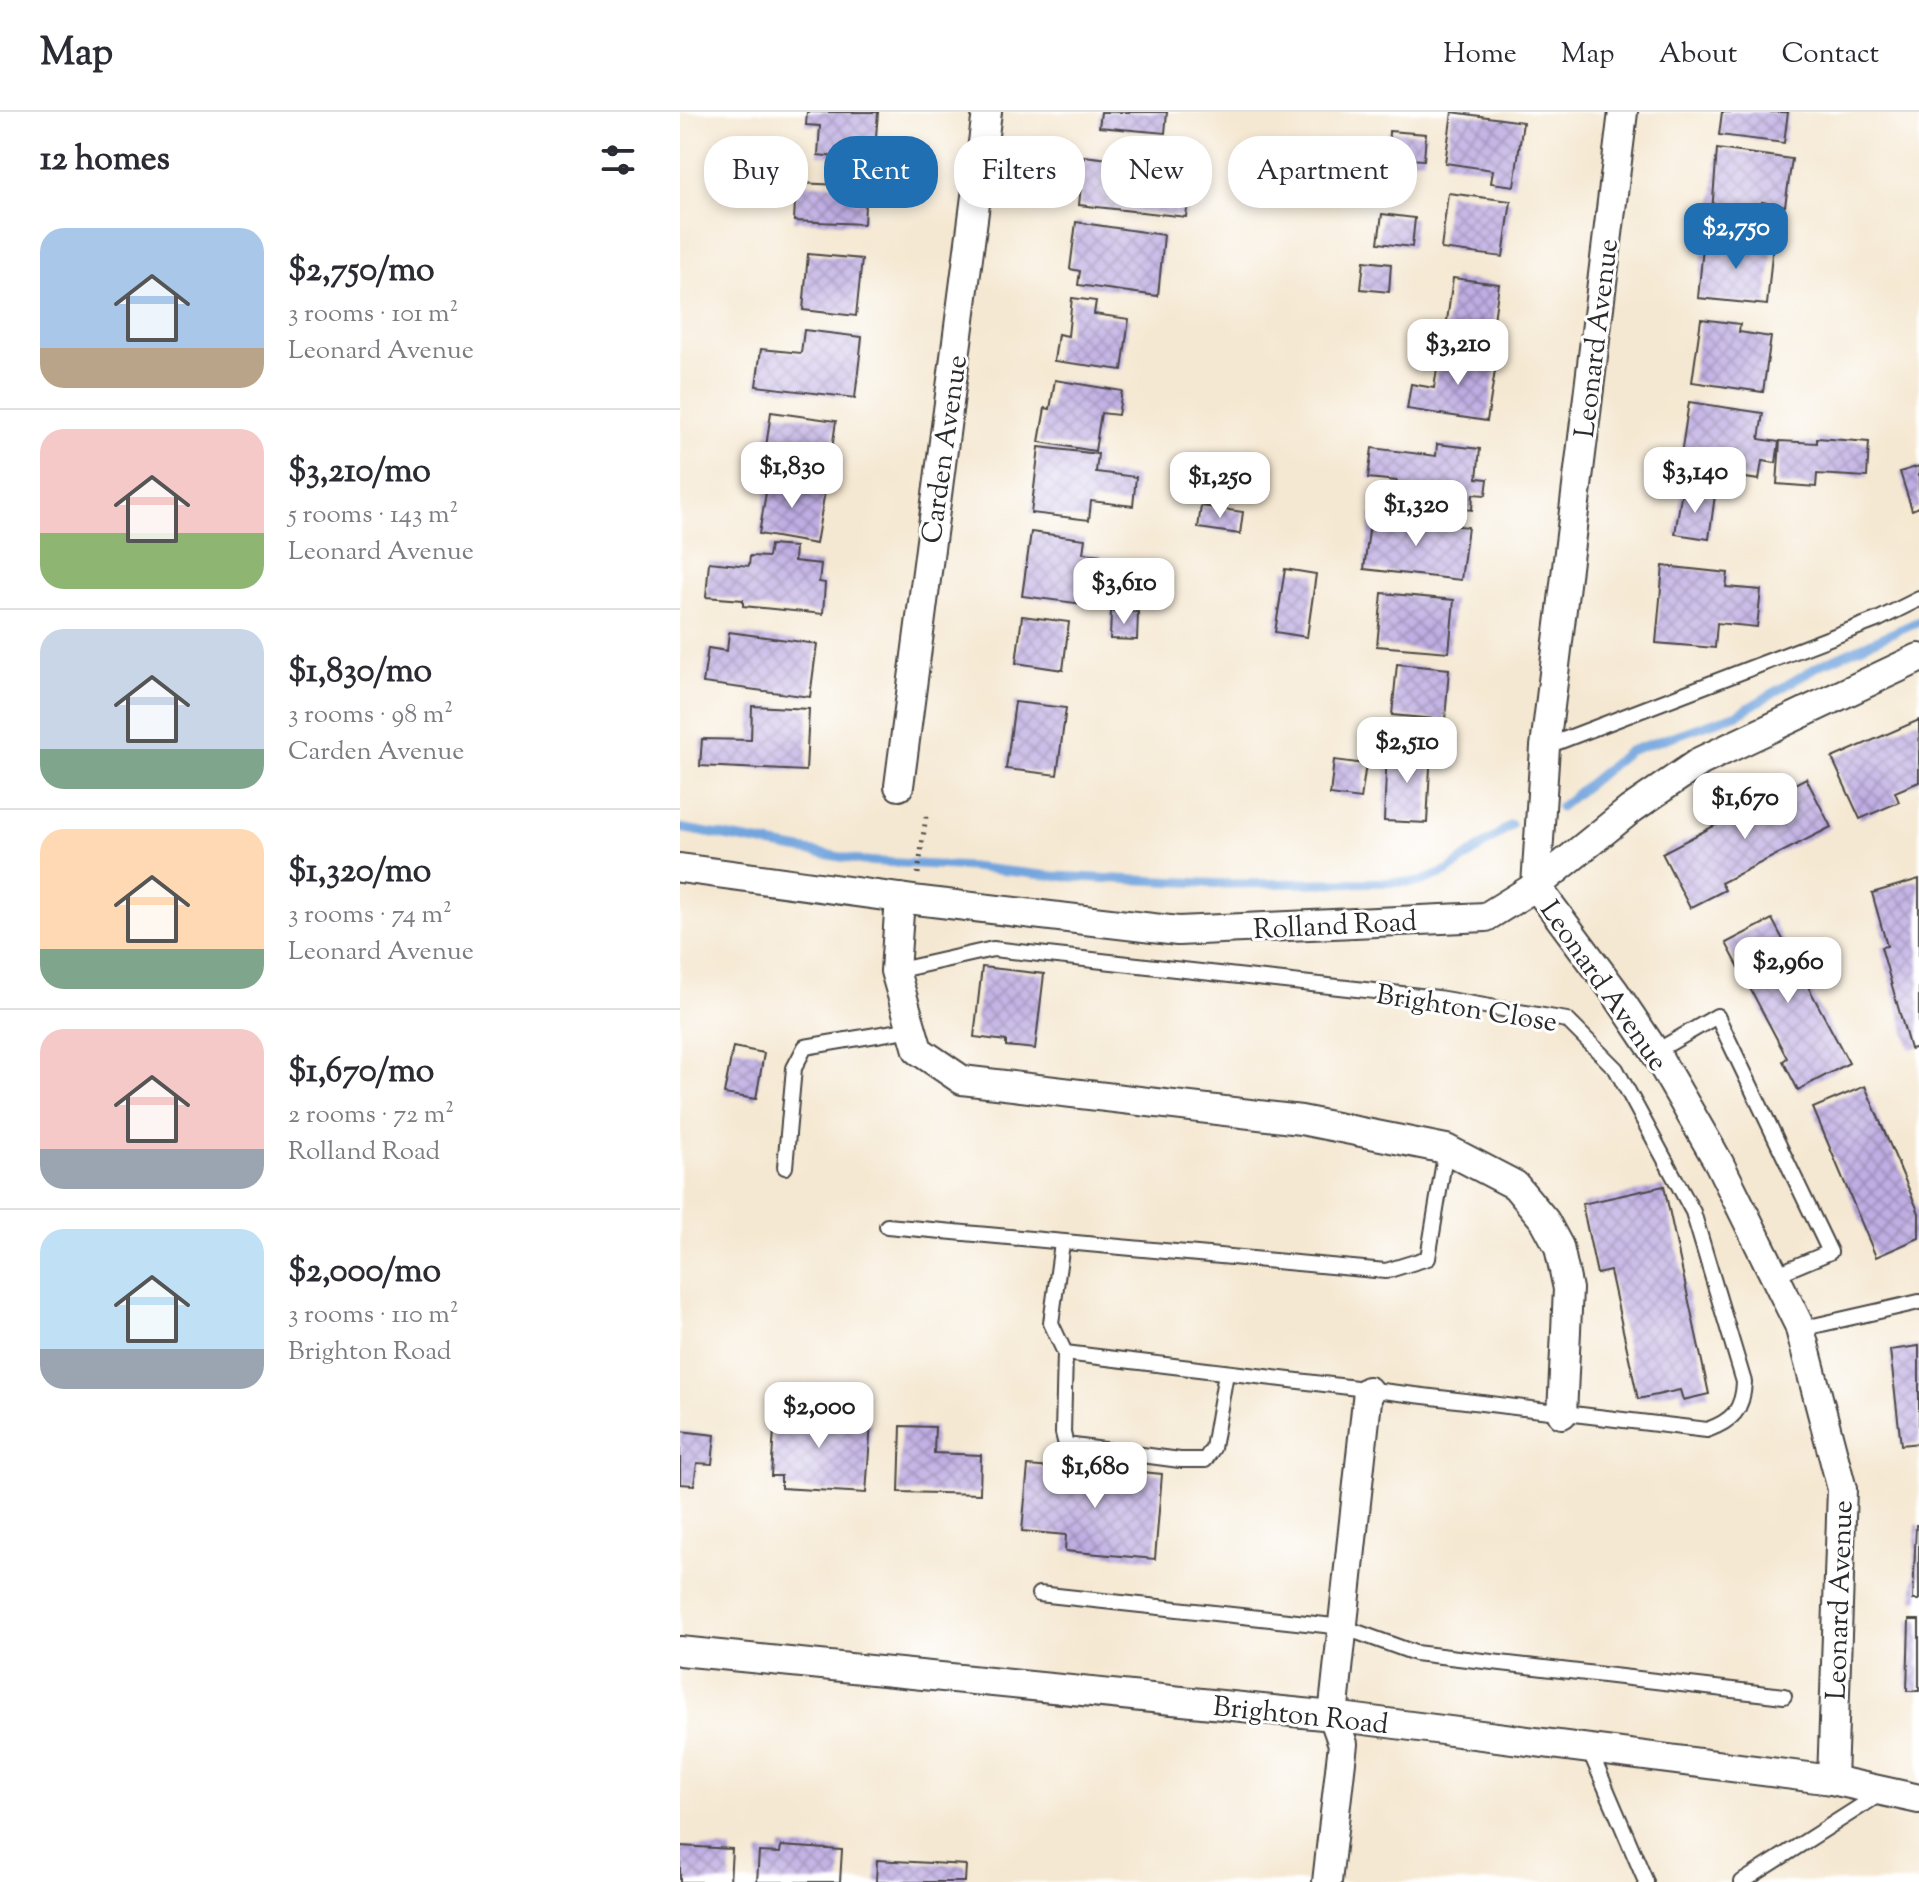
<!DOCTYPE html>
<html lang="en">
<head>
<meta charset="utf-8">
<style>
	body { margin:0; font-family:"Sorts Mill Goudy",serif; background:#f2f2f3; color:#2b2b33; height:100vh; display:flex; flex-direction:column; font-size:30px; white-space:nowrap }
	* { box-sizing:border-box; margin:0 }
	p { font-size:26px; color:#7c7c81 }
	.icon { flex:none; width:44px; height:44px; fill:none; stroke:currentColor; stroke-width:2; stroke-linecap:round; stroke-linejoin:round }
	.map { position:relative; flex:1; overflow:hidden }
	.panel { display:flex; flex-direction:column; background:#fff; width:680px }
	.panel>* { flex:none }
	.guide { position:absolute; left:24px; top:24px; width:760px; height:72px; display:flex; gap:16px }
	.price { position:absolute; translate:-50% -68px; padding:0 18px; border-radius:16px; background:#fff; color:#222; font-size:26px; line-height:52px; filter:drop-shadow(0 2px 4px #0008) }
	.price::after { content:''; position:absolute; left:50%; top:48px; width:24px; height:18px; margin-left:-12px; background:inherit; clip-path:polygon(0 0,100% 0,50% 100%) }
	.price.current { background:#1f6fb2; color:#fff }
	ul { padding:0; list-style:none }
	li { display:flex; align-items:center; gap:24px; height:200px; padding:0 40px }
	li+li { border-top:2px solid #e1e1e2 }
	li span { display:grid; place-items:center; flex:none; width:224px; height:160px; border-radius:24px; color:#555 }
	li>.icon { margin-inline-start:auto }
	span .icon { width:96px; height:96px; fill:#fffc; stroke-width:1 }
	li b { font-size:34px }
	h2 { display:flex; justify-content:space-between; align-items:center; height:96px; padding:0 40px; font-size:34px }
	.chip { padding:0 28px; border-radius:32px; background:#fff; box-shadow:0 4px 12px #0003; font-size:28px; line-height:72px }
	.chip.current { background:#1f6fb2; color:#fff }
	header { display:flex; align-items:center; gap:48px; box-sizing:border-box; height:112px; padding:0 40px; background:#fff; border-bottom:2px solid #e1e1e2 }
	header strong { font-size:38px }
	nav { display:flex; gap:44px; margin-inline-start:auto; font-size:28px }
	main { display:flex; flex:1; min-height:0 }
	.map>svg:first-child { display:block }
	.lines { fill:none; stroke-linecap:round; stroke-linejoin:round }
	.stream { stroke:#72a4dd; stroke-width:9 }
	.building { fill:url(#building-cross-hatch) }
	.lane-casing { stroke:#494744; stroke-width:18 }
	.street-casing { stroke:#494744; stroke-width:32 }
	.path { stroke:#494744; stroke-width:5; stroke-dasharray:2 6; stroke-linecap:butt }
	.lane { stroke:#fff; stroke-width:14 }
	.street { stroke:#fff; stroke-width:28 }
	.labels { text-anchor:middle; stroke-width:6; stroke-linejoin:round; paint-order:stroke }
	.street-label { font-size:28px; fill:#2b2b2b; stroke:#fff }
</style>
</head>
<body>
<header>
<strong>Map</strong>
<nav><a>Home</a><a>Map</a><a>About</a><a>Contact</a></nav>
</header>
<main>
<section class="panel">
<h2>12 homes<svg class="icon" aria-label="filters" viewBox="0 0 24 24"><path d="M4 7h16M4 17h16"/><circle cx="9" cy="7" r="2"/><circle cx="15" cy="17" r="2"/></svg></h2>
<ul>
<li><span style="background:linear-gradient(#a9c7e8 75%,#b9a48a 0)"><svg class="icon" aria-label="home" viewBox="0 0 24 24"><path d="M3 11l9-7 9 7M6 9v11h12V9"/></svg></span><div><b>$2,750/mo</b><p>3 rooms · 101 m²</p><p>Leonard Avenue</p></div></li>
<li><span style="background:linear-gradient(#f6c9c9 65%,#8fb573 0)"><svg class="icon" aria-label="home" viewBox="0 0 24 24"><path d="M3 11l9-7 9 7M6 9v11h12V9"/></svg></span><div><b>$3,210/mo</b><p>5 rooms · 143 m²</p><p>Leonard Avenue</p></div></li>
<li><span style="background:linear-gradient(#c9d6e8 75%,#7fa58c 0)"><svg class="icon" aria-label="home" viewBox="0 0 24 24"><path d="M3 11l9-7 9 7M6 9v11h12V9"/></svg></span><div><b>$1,830/mo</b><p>3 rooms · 98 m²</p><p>Carden Avenue</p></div></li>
<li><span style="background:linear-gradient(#ffd9b3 75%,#7fa58c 0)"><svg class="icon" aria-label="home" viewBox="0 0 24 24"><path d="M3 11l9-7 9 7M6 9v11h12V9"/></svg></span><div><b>$1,320/mo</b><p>3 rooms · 74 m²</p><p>Leonard Avenue</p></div></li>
<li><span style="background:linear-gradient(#f6c9c9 75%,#9aa5b1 0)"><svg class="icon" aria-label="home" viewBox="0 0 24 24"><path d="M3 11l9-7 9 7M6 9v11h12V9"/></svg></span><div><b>$1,670/mo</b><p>2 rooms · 72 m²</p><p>Rolland Road</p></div></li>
<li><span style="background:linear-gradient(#bfe0f5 75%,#9aa5b1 0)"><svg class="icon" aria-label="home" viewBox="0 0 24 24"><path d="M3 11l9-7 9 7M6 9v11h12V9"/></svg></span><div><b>$2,000/mo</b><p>3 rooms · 110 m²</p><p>Brighton Road</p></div></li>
</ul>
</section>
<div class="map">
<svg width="1239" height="1770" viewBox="0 0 1239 1770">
	<defs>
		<pattern id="building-cross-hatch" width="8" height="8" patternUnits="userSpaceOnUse" patternTransform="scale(2)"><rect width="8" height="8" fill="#bfade3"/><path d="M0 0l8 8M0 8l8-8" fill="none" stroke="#9b8db8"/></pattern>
	</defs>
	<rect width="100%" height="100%" fill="#fff"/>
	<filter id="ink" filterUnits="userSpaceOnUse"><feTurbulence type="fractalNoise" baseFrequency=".0125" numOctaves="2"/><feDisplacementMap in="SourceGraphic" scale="16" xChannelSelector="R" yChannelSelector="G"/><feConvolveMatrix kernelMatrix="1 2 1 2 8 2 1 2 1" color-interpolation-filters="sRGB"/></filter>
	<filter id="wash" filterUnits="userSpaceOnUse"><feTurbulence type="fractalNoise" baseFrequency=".006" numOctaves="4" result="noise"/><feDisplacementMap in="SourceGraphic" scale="32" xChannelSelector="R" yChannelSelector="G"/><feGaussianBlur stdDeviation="1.8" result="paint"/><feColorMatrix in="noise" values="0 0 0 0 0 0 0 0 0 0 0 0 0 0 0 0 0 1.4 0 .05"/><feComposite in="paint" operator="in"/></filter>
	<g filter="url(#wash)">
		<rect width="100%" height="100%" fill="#f5e8d2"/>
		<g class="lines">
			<g class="stream">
				<path d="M880,695L949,639L1058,602L1140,553L1239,509"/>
				<path d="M0,716L183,749L291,755L372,764L547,772L740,770L768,759L831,713"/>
			</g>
		</g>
		<g id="blocks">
			<g class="building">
				<path d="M127,0H198L194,49L138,43L140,14L126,13Z"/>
				<path d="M421,0H487L485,21L419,15Z"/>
				<path d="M772,0L843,10L834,74L811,71L813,58L765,51Z"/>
				<path d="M1042,0H1108L1104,31L1039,23Z"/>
				<path d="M709,19L746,22L744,48L708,46Z"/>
				<path d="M1037,37L1112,47L1105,94L1082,90L1080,106L1032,100Z"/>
				<path d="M404,44L480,53L478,68L510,71L506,105L399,93Z"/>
				<path d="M116,71L186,74L184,112L114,109Z"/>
				<path d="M768,81L831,89L823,145L761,137Z"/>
				<path d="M702,102L735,106L732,135L698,131Z"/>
				<path d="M396,110L484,123L478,184L398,173L400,159L390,157Z"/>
				<path d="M1024,125L1093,132L1087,193L1018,186Z"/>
				<path d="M128,142L182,147L176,204L123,198Z"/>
				<path d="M684,149L711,152L709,180L681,177Z"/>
				<path d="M773,166L819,172L810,237L764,230Z"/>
				<path d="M392,186L416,189L414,202L449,207L442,258L374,249L378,222L388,224Z"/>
				<path d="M1021,207L1060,212L1059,220L1091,225L1083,280L1012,270Z"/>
				<path d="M124,218L182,225L175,286L76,274L81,237L121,241Z"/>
				<path d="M760,238L817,246L807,309L727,297L731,272L754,276Z"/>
				<path d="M375,268L442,279L438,303L421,301L415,339L359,330L365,296L370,297Z"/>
				<path d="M1009,290L1083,301L1079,327L1099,330L1096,351L1082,349L1079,368L999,356Z"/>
				<path d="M91,300L156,309L149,358L84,349Z"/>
				<path d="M1137,326L1189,330L1187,365L1137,362L1136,375L1097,372L1100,329L1137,331Z"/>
				<path d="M757,332L800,337L797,366L808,367L806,383L793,382L792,398L715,389L717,369L688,366L692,336L756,344Z"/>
				<path d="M359,335L418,342L416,360L456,365L453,394L411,389L409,408L351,401Z"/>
				<path d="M1239,354V395L1232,398L1220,360Z"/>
				<path d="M89,363L146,373L136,432L79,422Z"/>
				<path d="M1002,378L1035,383L1029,427L995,422Z"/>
				<path d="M521,394L563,400L560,422L518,416Z"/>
				<path d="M691,403L788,415L781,468L684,457Z"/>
				<path d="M351,420L405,427L403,441L420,443L418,461L438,464L433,496L342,484Z"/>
				<path d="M90,433L115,435L114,449L141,452L139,470L145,471L143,502L63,494V488L26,485L29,450L69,454L70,444L88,445Z"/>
				<path d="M983,454L1048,461L1046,475L1081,478L1077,515L1037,511L1035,536L976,531Z"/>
				<path d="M605,457L636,462L627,525L595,520Z"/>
				<path d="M702,481L774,488L769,540L697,534Z"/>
				<path d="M431,499L458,500L457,528L430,527Z"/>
				<path d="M342,504L389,510L383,558L336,551Z"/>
				<path d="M49,520L137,532L130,585L23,571L28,536L47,539Z"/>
				<path d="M717,552L769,557L765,608L712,603Z"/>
				<path d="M335,590L386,596L377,663L326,657Z"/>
				<path d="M72,594L129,597L126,659L20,654L22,627L71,628Z"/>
				<path d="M1239,608V670L1215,680L1219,690L1180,707L1152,646Z"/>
				<path d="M707,635L751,637L747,711L704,709Z"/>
				<path d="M654,648L686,652L681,687L650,683Z"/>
				<path d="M1126,666L1151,715L1041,771L1045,778L1010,796L982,741Z"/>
				<path d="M1239,767V935L1230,937L1201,835L1207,834L1192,781Z"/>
				<path d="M1092,807L1169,951L1118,978L1103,949L1107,946L1046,831Z"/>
				<path d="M302,855L364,862L355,937L326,934V929L294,925Z"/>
				<path d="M53,935L84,941L76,987L44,982Z"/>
				<path d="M1185,974L1239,1101V1126L1196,1145L1133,996Z"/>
				<path d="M984,1074L1029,1282L1003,1288L1000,1278L958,1287L930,1159L917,1162L902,1092Z"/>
				<path d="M1239,1234V1331L1221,1333L1210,1238Z"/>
				<path d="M96,1287L138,1289L137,1307L191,1311L186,1381L101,1376V1364H91Z"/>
				<path d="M221,1314L255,1315L254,1341L301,1343L300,1382L219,1380Z"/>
				<path d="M0,1319L35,1323L32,1352L17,1351L14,1373L0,1372Z"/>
				<path d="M348,1354L432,1361V1357L482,1362L475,1447L385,1439L386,1423L342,1419Z"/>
				<path d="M1236,1413H1239V1488H1233Z"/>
				<path d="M1229,1508H1239V1579H1227Z"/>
				<path d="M0,1734L52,1737L50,1770H0Z"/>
				<path d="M101,1734L162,1738L160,1770H77L79,1740L100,1741Z"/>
				<path d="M197,1748L286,1753L285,1770H196Z"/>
			</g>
		</g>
	</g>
	<g filter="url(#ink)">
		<use href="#blocks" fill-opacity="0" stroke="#494744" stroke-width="2"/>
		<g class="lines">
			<defs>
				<g id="lane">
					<path d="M865,635L1199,507L1239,487"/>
					<path d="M215,859L313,837L758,886L887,908L936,957L1013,1100L1064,1270C1063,1298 1052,1309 1027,1318L385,1241"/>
					<path d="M975,940L1037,904L1150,1140L1095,1163"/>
					<path d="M105,1055L114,956L125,935L232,917"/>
					<path d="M207,1114L706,1159L748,1146L766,1037"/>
					<path d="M382,1131L371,1211L385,1241L383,1321L386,1333L500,1348H525L533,1336L546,1261"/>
					<path d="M1120,1217L1239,1190"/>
					<path d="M359,1482L663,1515L735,1541L1104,1584"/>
					<path d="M909,1637L966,1770"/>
					<path d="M1062,1770L1203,1680"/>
				</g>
				<g id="street">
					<path d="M943,0L865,635L856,774L934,879L975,940L1039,1051L1119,1213L1162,1377L1152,1668"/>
					<path d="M219,674L307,0"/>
					<path d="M0,756L234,788L498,819L806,805L856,774L950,698L1021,649L1239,546"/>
					<path d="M220,786L215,859L238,938L282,968L621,1008L766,1037L835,1073L865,1109L879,1135L888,1177L882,1302"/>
					<path d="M0,1539L653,1604L1152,1668L1239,1687"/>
					<path d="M647,1770L663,1632L653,1604L688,1279"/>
				</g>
			</defs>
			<use href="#lane" class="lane-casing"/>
			<use href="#street" class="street-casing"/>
			<path class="path" d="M238,762L246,704"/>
			<use href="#lane" class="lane"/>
			<use href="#street" class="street"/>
		</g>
	</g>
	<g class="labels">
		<g class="street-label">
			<text transform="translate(915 226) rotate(-83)" y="10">Leonard Avenue</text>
			<text transform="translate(263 337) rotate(-82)" y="10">Carden Avenue</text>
			<text transform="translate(655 812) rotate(-3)" y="10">Rolland Road</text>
			<text transform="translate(925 873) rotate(55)" y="10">Leonard Avenue</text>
			<text transform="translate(787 895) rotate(9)" y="10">Brighton Close</text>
			<text transform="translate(1158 1488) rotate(-88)" y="10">Leonard Avenue</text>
			<text transform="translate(621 1602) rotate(6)" y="10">Brighton Road</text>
		</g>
	</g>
</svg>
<b class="price current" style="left:1056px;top:159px">$2,750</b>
<b class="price" style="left:778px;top:275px">$3,210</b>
<b class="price" style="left:112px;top:398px">$1,830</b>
<b class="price" style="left:1015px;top:403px">$3,140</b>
<b class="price" style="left:540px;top:408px">$1,250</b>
<b class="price" style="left:736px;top:436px">$1,320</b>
<b class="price" style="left:444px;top:514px">$3,610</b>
<b class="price" style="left:727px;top:673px">$2,510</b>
<b class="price" style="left:1065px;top:729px">$1,670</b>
<b class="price" style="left:1108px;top:893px">$2,960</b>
<b class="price" style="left:139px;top:1338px">$2,000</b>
<b class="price" style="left:415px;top:1398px">$1,680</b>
<div class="guide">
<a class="chip">Buy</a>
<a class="chip current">Rent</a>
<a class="chip">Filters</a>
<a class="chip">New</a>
<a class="chip">Apartment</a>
</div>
</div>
</main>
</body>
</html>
